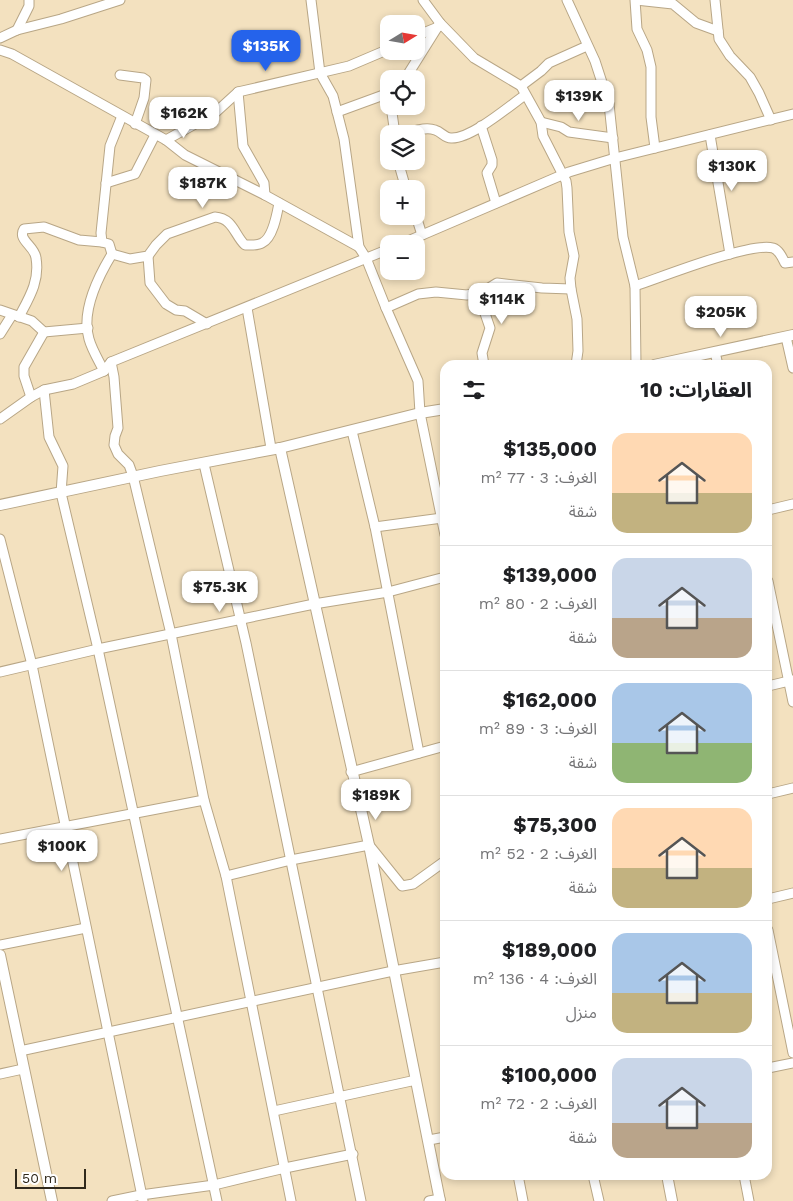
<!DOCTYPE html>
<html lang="ar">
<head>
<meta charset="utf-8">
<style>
	body { margin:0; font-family:"Work Sans","Noto Sans Arabic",sans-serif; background:#f6f6f6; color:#202124; direction:rtl; height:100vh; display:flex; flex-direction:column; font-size:19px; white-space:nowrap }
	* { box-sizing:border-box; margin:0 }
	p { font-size:16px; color:#757577 }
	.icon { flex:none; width:28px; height:28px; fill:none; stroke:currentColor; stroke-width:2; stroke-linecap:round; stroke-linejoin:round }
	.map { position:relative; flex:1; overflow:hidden; direction:ltr }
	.details { position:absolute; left:440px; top:360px; width:332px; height:820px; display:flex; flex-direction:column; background:#fff; border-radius:15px; box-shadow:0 2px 8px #0003; direction:rtl }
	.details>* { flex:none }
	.needle { width:32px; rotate:79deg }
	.tools { position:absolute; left:380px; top:15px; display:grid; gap:10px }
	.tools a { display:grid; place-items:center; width:45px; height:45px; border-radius:10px; background:#fff; box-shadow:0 2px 8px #0003; font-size:25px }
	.scale { position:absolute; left:15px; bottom:12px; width:71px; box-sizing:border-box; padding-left:5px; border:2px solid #30291c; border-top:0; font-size:14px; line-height:18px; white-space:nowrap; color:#30291c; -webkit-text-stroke:4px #fff; paint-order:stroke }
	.price { position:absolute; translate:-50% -42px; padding:0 11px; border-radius:10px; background:#fff; color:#222; font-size:16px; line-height:32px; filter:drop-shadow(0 1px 2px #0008) }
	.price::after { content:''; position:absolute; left:50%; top:30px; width:15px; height:11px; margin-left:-8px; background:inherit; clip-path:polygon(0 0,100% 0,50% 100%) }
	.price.active { background:#2563eb; color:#fff }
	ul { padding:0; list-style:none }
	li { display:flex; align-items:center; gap:15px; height:125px; padding:0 20px }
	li+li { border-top:1px solid #e0e0e0 }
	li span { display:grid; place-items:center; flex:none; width:140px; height:100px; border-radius:15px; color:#555 }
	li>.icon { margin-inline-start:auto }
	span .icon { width:60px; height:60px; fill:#fffc; stroke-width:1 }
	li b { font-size:21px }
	h2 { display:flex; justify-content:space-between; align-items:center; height:60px; padding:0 20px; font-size:21px }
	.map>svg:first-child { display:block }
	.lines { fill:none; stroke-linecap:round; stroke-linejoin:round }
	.minor-casing { stroke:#b8a686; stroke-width:11 }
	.tertiary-casing { stroke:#b8a686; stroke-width:12 }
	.minor { stroke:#fff; stroke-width:9 }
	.tertiary { stroke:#fff; stroke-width:10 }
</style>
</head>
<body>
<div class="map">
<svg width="793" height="1201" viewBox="0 0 793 1201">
	<rect width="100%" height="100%" fill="#f3e1bf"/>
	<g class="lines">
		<defs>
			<g id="minor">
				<path d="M311,0L320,73L333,96L344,139L359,247L366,258L386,308L418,381L420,413L445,535"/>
				<path d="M423,0L440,23L474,58L521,86L541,122L543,136L566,181L567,188L569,232L574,256L570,278L571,289L577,319L578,351L576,365"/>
				<path d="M567,0L595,61L609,104L623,237L635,286L636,365"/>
				<path d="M635,0L637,29L647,50L651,67V117L655,148"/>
				<path d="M636,0L673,4L696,23L718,31"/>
				<path d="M715,0L719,39L730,56L750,77L759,93L771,120"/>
				<path d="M17,30L29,6V0"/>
				<path d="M416,36L438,27"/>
				<path d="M0,38L17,30L61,19L120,0"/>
				<path d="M0,50L12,54L166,140L185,155L265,195L359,247"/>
				<path d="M120,75L143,78L146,80L144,98L135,124"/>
				<path d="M405,79L440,23"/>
				<path d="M521,86L541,71L549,63L587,46"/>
				<path d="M238,92L243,146L264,183L265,195"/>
				<path d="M391,106L395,134"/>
				<path d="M337,112L389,93"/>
				<path d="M541,122L561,127L569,132L613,138"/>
				<path d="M481,126L492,160V165L487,173L496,203"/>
				<path d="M401,134C412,132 425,126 435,130C442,132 445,139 452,138C472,138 508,107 525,95"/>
				<path d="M710,135L730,254"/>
				<path d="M166,140L215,113L238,92L349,66L389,49"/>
				<path d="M398,161L406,189"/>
				<path d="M106,183L135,174L155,135"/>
				<path d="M416,216L422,235"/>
				<path d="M401,244L569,172L615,158L793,114"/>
				<path d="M112,254L130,259L148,256L156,245L167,234L215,217C233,218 235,236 245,245C250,245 257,246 262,243C273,238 277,214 279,203"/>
				<path d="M148,256L150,283L166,304L176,310L185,311L207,324"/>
				<path d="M635,286C662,277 749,242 773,248C779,250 782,257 785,263L793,262"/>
				<path d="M478,293L490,328L482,353L484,365"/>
				<path d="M247,308L271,448"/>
				<path d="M386,308L418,294L436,292L467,295L484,291L497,283L542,288L571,289"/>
				<path d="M0,310L32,321L44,332L88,328"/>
				<path d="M19,317C29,298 40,281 36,258C35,246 17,240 24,229L44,227L79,240L102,242"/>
				<path d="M0,334L12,315"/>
				<path d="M786,337L793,368"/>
				<path d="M715,352L718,365"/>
				<path d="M111,362L114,377L118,428L115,436L114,445L118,454L129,465L133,476L171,634L204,800L226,876L291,1201"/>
				<path d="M104,371C99,361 92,350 89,339C81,312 98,277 112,254L109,244L102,242L101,233L110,146L122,116"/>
				<path d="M44,390L49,437L63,466L61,493L98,649L217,1201"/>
				<path d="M31,397L24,376V367L44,332"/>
				<path d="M0,419L31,397L44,390L73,384L104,371L111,362L389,249"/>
				<path d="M352,431L375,527L419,753"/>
				<path d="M204,464L246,643L361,1201"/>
				<path d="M768,510L793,504"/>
				<path d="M375,527L442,518"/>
				<path d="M0,539L32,665L143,1201"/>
				<path d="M768,581L793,702"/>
				<path d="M0,672L98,649L314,604L388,592L445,577"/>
				<path d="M768,686L793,680"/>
				<path d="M351,772L445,746"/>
				<path d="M768,794L793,788"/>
				<path d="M0,839L204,800"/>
				<path d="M226,876L291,860L369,845L402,886L413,884L445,861"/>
				<path d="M768,899L793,893"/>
				<path d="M768,930L793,1053"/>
				<path d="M0,945L86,928"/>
				<path d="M20,1051L393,971L445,962"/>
				<path d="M768,1068L793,1063"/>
				<path d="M0,1074L23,1069"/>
				<path d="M274,1111L416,1080"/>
				<path d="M429,1140L445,1137"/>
				<path d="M518,1175L523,1201"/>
				<path d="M593,1175L599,1201"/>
				<path d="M744,1175L749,1201"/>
				<path d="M112,1201L141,1195L214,1185L285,1168L353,1154"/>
				<path d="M429,1201L440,1199"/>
			</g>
			<g id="tertiary">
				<path d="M654,365L793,335"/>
				<path d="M280,448L369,845L440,1201"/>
				<path d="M0,505L160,471L280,448L420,413L445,409"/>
				<path d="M0,955L52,1201"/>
				<path d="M667,1175L672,1201"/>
			</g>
		</defs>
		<use href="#minor" class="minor-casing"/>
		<use href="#tertiary" class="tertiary-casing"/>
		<use href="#minor" class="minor"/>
		<use href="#tertiary" class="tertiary"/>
	</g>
</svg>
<div class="tools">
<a><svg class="needle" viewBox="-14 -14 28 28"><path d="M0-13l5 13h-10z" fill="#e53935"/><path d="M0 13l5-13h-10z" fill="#757577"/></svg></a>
<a><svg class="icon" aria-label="locate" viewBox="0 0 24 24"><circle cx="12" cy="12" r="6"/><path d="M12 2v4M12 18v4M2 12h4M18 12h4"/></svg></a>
<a><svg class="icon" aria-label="layers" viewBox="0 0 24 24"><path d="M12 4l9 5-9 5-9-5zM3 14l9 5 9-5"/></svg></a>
<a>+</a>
<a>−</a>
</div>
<div class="scale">50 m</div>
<b class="price active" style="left:266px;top:72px">$135K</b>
<b class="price" style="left:579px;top:122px">$139K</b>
<b class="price" style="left:184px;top:139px">$162K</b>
<b class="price" style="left:732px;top:192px">$130K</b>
<b class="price" style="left:203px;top:209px">$187K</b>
<b class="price" style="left:502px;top:325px">$114K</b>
<b class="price" style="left:721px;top:338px">$205K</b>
<b class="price" style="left:220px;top:613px">$75.3K</b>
<b class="price" style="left:376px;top:821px">$189K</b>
<b class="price" style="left:62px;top:872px">$100K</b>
<section class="details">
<h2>العقارات: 10<svg class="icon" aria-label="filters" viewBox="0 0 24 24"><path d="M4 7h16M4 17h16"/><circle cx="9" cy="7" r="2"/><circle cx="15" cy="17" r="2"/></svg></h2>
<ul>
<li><span style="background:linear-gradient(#ffd9b3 60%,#c2b280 0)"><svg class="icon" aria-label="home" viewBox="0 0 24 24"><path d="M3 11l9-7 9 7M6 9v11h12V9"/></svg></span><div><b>$135,000</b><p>الغرف: 3 · 77 m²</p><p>شقة</p></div></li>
<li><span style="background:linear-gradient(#c9d6e8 60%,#b9a48a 0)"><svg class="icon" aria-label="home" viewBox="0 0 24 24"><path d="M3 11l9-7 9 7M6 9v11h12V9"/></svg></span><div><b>$139,000</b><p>الغرف: 2 · 80 m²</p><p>شقة</p></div></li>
<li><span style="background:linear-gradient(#a9c7e8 60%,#8fb573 0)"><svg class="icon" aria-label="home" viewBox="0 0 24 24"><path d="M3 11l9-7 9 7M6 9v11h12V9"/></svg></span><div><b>$162,000</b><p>الغرف: 3 · 89 m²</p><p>شقة</p></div></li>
<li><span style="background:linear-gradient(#ffd9b3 60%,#c2b280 0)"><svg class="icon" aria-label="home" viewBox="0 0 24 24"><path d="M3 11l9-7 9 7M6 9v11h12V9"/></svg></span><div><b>$75,300</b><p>الغرف: 2 · 52 m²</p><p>شقة</p></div></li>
<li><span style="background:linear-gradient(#a9c7e8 60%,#c2b280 0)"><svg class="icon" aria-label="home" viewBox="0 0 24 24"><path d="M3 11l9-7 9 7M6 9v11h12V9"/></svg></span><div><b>$189,000</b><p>الغرف: 4 · 136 m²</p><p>منزل</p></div></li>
<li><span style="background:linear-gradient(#c9d6e8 65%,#b9a48a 0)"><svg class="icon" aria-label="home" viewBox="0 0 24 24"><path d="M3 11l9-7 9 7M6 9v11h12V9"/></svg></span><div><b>$100,000</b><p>الغرف: 2 · 72 m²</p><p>شقة</p></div></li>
</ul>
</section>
</div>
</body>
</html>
